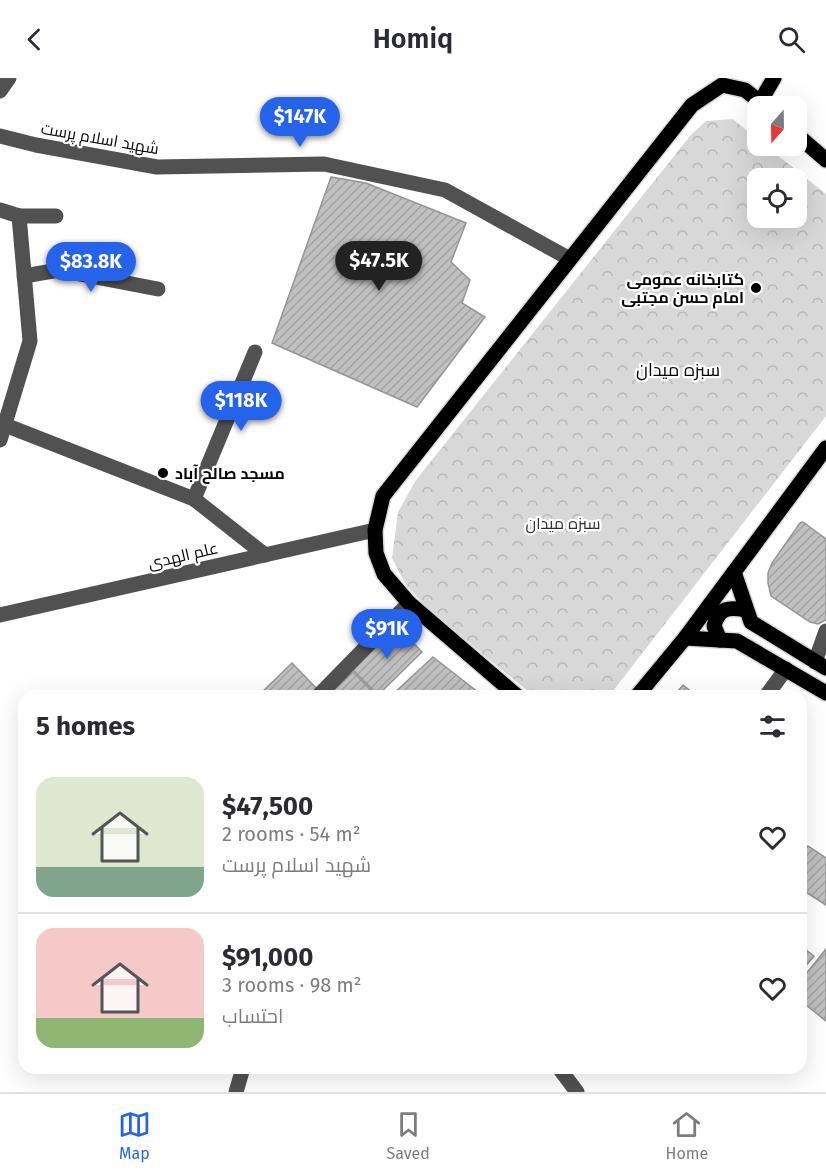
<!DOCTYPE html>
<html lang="en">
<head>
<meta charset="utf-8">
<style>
	body { margin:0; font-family:"Fira Sans",Cairo,sans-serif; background:#f2f2f3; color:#2b2b33; height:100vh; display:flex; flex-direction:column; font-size:22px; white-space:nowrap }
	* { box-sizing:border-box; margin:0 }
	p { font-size:20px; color:#7c7c81 }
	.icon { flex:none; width:33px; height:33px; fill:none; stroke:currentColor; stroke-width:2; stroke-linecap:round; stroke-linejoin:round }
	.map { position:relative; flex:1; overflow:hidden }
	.sheet { position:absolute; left:18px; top:612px; width:789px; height:384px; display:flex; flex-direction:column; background:#fff; border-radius:18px; box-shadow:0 6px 24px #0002 }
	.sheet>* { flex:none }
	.needle { width:39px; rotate:200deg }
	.fabs { position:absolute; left:747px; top:18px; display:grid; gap:12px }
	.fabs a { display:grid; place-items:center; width:60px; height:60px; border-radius:12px; background:#fff; box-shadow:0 6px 24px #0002; font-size:30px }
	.price { position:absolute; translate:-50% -51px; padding:0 14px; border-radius:21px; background:#2563eb; color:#fff; font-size:20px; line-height:39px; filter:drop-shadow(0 2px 3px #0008) }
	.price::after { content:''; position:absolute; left:50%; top:36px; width:18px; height:14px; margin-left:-9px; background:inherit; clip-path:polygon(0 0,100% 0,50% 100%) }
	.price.active { background:#222; color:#fff }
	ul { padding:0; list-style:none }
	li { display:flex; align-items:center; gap:18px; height:150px; padding:0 18px }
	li+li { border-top:2px solid #e1e1e2 }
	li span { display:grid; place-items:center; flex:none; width:168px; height:120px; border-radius:18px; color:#555 }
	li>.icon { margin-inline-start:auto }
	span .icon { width:72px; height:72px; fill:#fffc; stroke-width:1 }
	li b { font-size:26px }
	h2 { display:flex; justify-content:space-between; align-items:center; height:72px; padding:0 18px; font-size:26px }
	header { display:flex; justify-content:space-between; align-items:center; height:78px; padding:0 18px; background:#fff; font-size:27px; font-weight:600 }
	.menu { display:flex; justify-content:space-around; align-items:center; height:84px; border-top:2px solid #e1e1e2; background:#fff; font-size:16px; color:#7c7c81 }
	.menu a { display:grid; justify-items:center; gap:3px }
	.menu .active { color:#2563eb }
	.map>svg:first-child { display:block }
	.park { fill:url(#park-crowns); fill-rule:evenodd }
	.building { fill:url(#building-hatch); stroke:#959595; stroke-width:1.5 }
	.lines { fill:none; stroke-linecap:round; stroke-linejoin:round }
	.major-casing { stroke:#dbdbdb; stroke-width:18 }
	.minor { stroke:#515151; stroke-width:15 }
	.major { stroke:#000; stroke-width:15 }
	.poi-dot { fill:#000; stroke:#fff; stroke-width:2 }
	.labels { text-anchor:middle; stroke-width:4.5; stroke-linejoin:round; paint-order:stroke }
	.street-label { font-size:16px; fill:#000; stroke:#fff }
	.poi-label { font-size:16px; font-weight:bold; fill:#000; stroke:#fff; text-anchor:end }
	.park-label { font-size:16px; fill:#2f2f2f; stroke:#fff }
	.neighbourhood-label { font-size:18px; fill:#000; stroke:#fff }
</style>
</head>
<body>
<header><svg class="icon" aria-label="back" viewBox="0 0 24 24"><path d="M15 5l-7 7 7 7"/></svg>Homiq<svg class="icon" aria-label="search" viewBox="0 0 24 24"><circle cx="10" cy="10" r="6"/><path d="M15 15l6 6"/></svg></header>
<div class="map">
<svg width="826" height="1014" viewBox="0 0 826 1014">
	<defs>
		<pattern id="park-crowns" width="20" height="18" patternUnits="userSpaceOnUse" patternTransform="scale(1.5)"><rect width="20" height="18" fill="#d8d8d8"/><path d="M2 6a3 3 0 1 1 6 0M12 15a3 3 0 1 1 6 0" fill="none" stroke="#b8b8b8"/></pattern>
		<pattern id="building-hatch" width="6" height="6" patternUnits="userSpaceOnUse" patternTransform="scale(1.5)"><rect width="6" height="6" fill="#c0c0c0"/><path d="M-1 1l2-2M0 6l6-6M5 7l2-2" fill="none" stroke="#a3a3a3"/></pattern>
	</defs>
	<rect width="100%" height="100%" fill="#fff"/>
	<path class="park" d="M733,41L757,61L758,68H766L826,116V338L613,613L608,618H534L432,535L406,507L392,480L398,434L416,402L690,58L706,43ZM758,100H796V140H758Z"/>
	<g class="building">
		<path d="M331,99L366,105L466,145L451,184L470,202L462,225L485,239L417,329L272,265Z"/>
		<path d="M803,444L826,461V542L818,546L810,544L771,518L768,505V495L772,485L800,445Z"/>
		<path d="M396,547L422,574L378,617L351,590Z"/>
		<path d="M433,579L483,618H391Z"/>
		<path d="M292,585L319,613L314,618H258Z"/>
		<path d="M353,594L377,618H328Z"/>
		<path d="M683,607L697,618H674Z"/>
		<path d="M808,768L826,780V827L801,811V778Z"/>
		<path d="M801,868L814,878L801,894Z"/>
		<path d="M826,871V943L801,923V902Z"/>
	</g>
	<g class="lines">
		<defs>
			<g id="major">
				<path d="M760,24L774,0"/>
				<path d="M796,56L826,82"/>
				<path d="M734,494L751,544L826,590"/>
				<path d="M685,560L737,563L826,615"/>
				<path d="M720,562L714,548C719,529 729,529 746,532"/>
				<path d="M517,618L409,525L384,496L376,475L375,452L383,418L692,27L722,7L745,12L765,28"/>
				<path d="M637,618L685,560L826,370"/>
			</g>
		</defs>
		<use href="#major" class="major-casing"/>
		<g class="minor">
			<path d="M0,13L9,0"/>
			<path d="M0,58L36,67L157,89L324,86L445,112L570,181"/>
			<path d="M0,132L19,138L30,263L0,362"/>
			<path d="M19,138H56"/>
			<path d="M24,198L59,192L158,211"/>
			<path d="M5,347L194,421L265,477"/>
			<path d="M194,421L255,274"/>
			<path d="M0,537L375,452"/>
			<path d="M815,584L826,553"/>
			<path d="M318,618L409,525"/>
			<path d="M766,618L786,591"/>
			<path d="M559,990L577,1014"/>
			<path d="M236,1014L243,990"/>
		</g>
		<use href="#major" class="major"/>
	</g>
	<g class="poi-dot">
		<circle cx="756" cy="210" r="6"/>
		<circle cx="163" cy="395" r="6"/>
	</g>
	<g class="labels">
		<g class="street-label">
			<text transform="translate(100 60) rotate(10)" y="6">شهید اسلام پرست</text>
			<text transform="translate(183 477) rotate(-13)" y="6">علم الهدی</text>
		</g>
		<g class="poi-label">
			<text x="744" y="207">کتابخانه عمومی<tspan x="744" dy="18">امام حسن مجتبی</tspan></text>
			<text x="175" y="401" text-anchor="start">مسجد صالح آباد</text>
		</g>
		<g class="park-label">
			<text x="563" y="451">سبزه میدان</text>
		</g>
		<g class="neighbourhood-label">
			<text x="678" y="298">سبزه میدان</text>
		</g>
	</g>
</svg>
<div class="fabs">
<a><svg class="needle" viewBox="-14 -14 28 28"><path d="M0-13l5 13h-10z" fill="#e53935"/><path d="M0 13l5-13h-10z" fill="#7c7c81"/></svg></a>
<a><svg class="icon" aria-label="locate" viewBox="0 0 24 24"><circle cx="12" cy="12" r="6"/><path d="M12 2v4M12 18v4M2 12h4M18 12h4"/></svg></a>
</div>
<b class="price" style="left:300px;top:70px">$147K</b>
<b class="price active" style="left:379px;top:214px">$47.5K</b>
<b class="price" style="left:91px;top:215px">$83.8K</b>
<b class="price" style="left:241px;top:354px">$118K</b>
<b class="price" style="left:387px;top:582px">$91K</b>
<section class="sheet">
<h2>5 homes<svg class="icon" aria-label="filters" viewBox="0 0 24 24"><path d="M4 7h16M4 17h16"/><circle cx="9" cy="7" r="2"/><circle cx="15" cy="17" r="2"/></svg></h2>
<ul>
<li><span style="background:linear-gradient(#dfe7d0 75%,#7fa58c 0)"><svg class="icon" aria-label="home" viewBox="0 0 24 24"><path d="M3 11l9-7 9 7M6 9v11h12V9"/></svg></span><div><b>$47,500</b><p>2 rooms · 54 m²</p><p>شهید اسلام پرست</p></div><svg class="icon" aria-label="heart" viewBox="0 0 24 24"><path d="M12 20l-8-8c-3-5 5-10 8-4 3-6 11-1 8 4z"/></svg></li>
<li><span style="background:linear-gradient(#f6c9c9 75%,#8fb573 0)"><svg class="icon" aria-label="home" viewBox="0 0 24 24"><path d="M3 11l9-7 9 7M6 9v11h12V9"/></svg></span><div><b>$91,000</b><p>3 rooms · 98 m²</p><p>احتساب</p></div><svg class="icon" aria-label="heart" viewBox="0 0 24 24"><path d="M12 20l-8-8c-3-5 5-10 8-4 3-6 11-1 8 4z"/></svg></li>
</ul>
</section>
</div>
<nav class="menu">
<a class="active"><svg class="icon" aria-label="map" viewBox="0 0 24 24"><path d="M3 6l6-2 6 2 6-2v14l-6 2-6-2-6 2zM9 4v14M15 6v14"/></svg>Map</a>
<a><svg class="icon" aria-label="saved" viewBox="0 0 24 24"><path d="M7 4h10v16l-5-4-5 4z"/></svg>Saved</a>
<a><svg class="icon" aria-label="home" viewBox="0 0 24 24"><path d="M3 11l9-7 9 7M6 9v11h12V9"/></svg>Home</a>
</nav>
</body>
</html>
